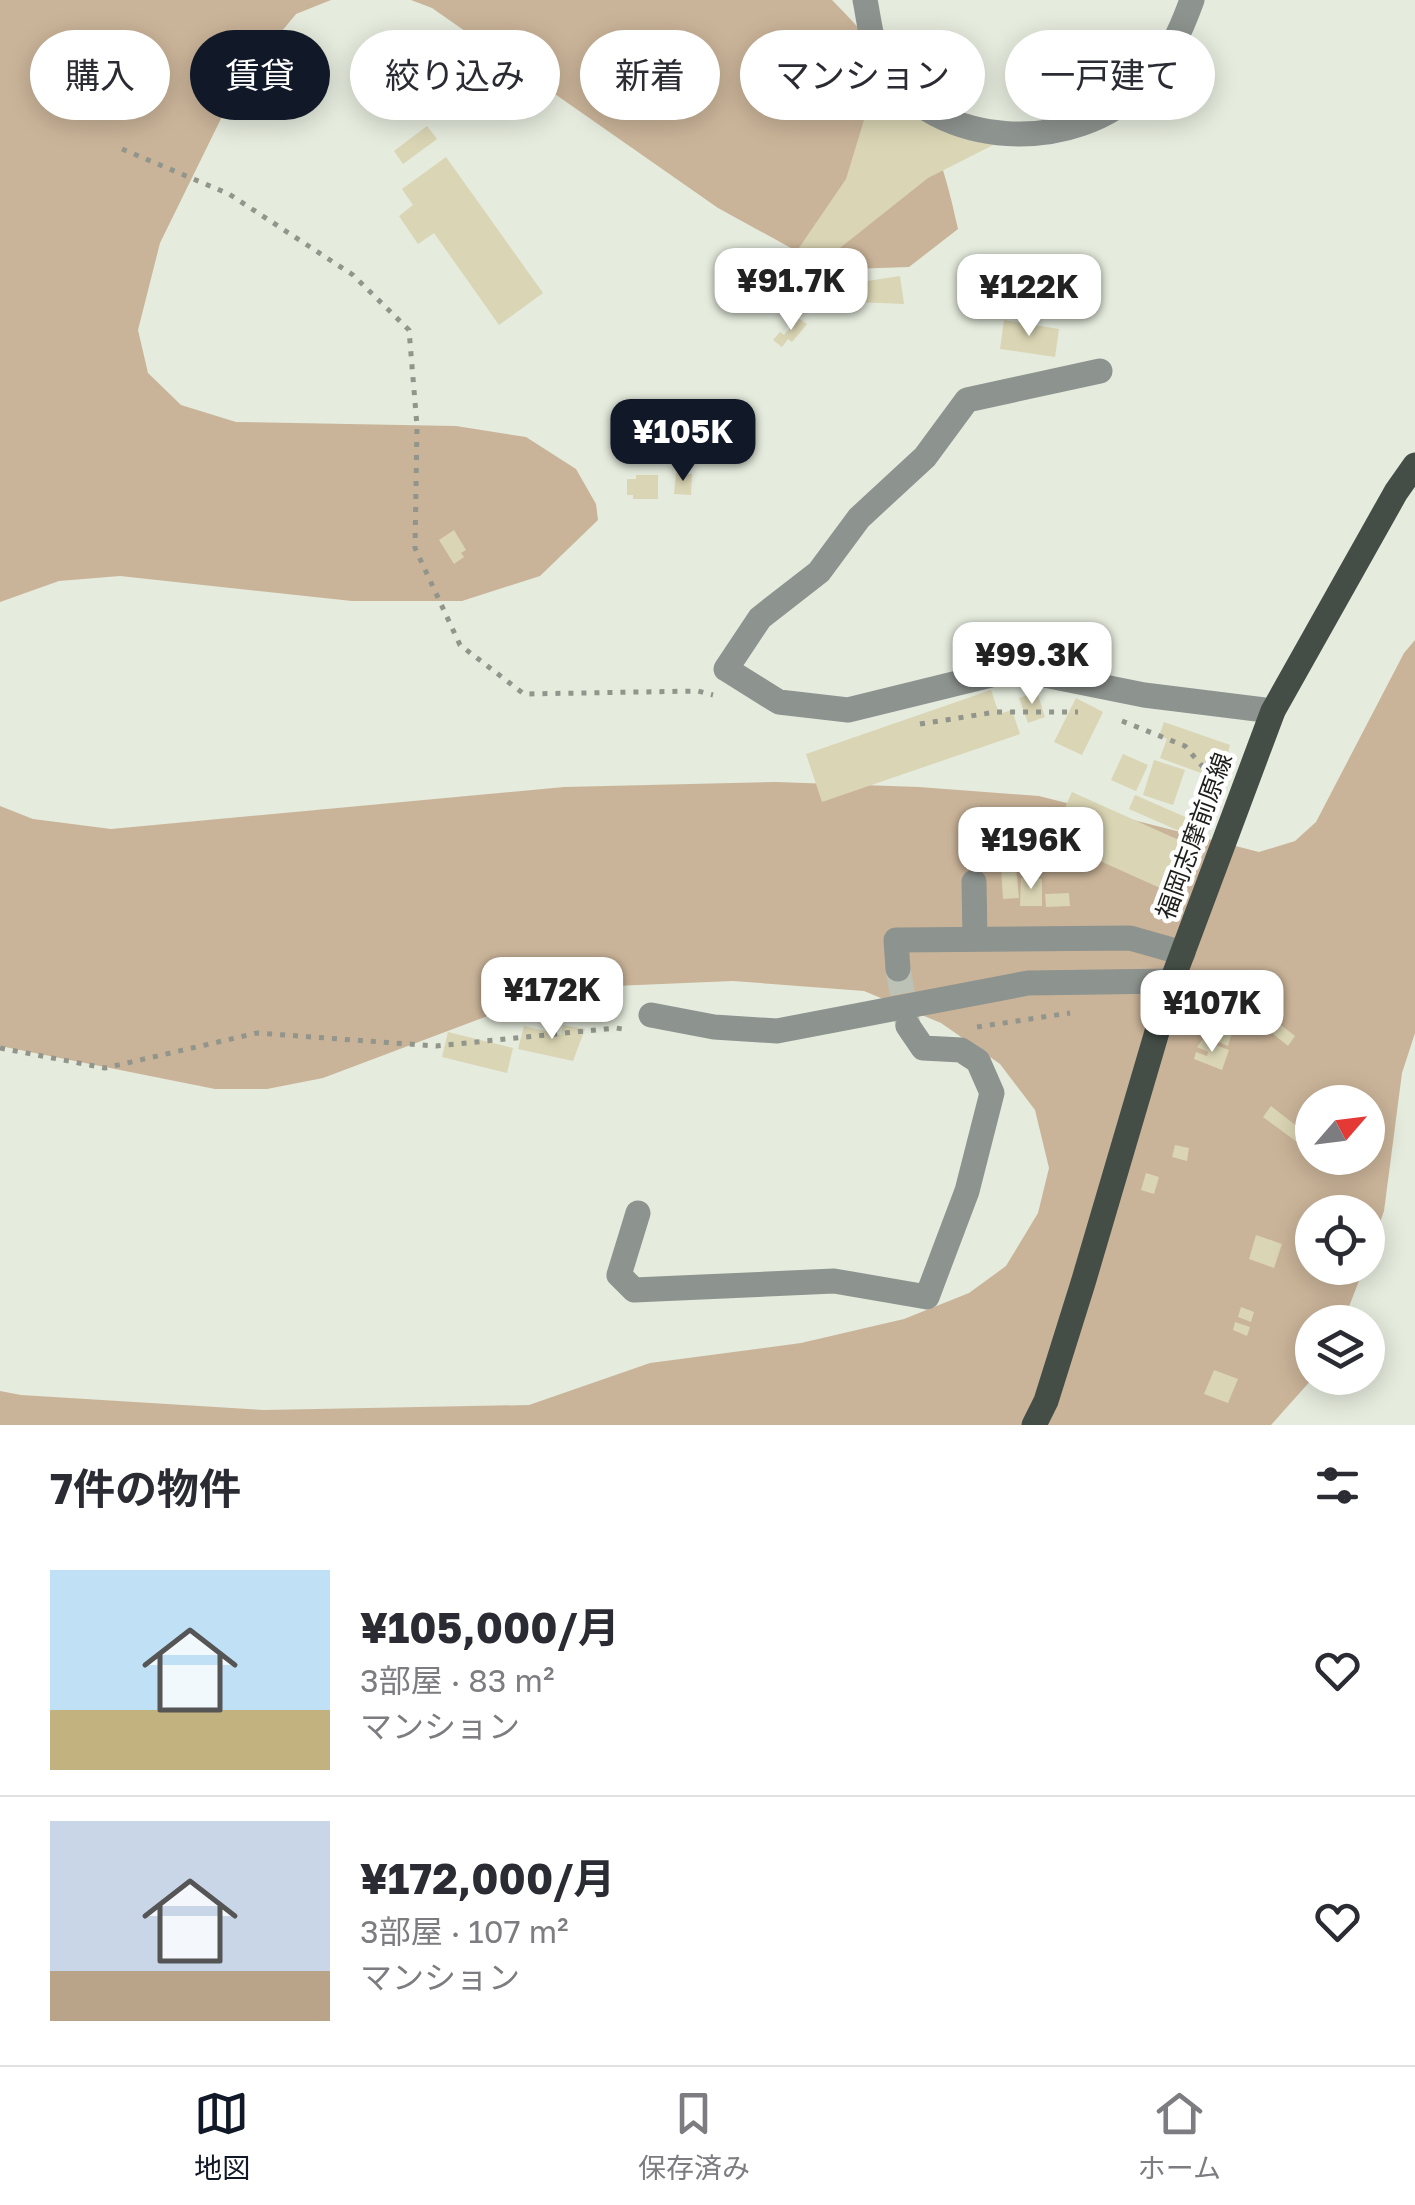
<!DOCTYPE html>
<html lang="ja">
<head>
<meta charset="utf-8">
<style>
	body { margin:0; font-family:"Golos Text","Noto Sans JP",sans-serif; background:#f2f2f3; color:#2b2b33; height:100vh; display:flex; flex-direction:column; font-size:38px; white-space:nowrap }
	* { box-sizing:border-box; margin:0 }
	p { font-size:32px; color:#7c7c81 }
	.icon { flex:none; width:55px; height:55px; fill:none; stroke:currentColor; stroke-width:2; stroke-linecap:round; stroke-linejoin:round }
	.map { position:relative; height:1425px; overflow:hidden }
	.side { display:flex; flex-direction:column; background:#fff; flex:1 }
	.side>* { flex:none }
	.top-card { position:absolute; left:30px; top:30px; width:1355px; height:90px; display:flex; gap:20px }
	.needle { width:65px; rotate:62deg }
	.controls { position:absolute; left:1295px; top:1085px; display:grid; gap:20px }
	.controls a { display:grid; place-items:center; width:90px; height:90px; border-radius:50%; background:#fff; box-shadow:0 5px 25px #0003; font-size:50px }
	.price { position:absolute; translate:-50% -85px; padding:0 22px; border-radius:20px; background:#fff; color:#222; font-size:32px; line-height:65px; filter:drop-shadow(0 2px 5px #0008) }
	.price::after { content:''; position:absolute; left:50%; top:60px; width:30px; height:22px; margin-left:-15px; background:inherit; clip-path:polygon(0 0,100% 0,50% 100%) }
	.price.selected { background:#111827; color:#fff }
	ul { padding:0; list-style:none }
	li { display:flex; align-items:center; gap:30px; height:250px; padding:0 50px }
	li+li { border-top:2px solid #e1e1e2 }
	li span { display:grid; place-items:center; flex:none; width:280px; height:200px; border-radius:0px; color:#555 }
	li>.icon { margin-inline-start:auto }
	span .icon { width:120px; height:120px; fill:#fffc; stroke-width:1 }
	li b { font-size:42px }
	h2 { display:flex; justify-content:space-between; align-items:center; height:120px; padding:0 50px; font-size:42px }
	.tag { padding:0 35px; border-radius:45px; background:#fff; box-shadow:0 5px 25px #0003; font-size:35px; line-height:90px }
	.tag.selected { background:#111827; color:#fff }
	.menu { display:flex; justify-content:space-around; align-items:center; height:140px; border-top:2px solid #e1e1e2; background:#fff; font-size:28px; color:#7c7c81 }
	.menu a { display:grid; justify-items:center; gap:5px }
	.menu .selected { color:#111827 }
	.map>svg:first-child { display:block }
	.green { fill:#cab499; fill-rule:evenodd }
	.building { fill:#dad5b4 }
	.lines { fill:none; stroke-linecap:round; stroke-linejoin:round }
	.minor-tunnel { stroke:#bdc2b6; stroke-width:25; stroke-dasharray:25 12; stroke-linecap:butt }
	.path { stroke:#91958b; stroke-width:5; stroke-dasharray:5 8; stroke-linecap:butt }
	.minor { stroke:#8d938f; stroke-width:25 }
	.major { stroke:#444e47; stroke-width:25 }
	.labels { text-anchor:middle; stroke-width:9; stroke-linejoin:round; paint-order:stroke }
	.street-label { font-size:25px; fill:#1d1f1a; stroke:#fff }
</style>
</head>
<body>
<div class="map">
<svg width="1415" height="1425" viewBox="0 0 1415 1425">
	<rect width="100%" height="100%" fill="#e5ebdd"/>
	<g class="green">
		<path d="M0,0H331L296,14L237,86L160,243L138,330L148,373L181,405L236,422L456,426L526,437L576,469L596,504L598,520L540,576L462,601H352L120,576L59,581L0,602Z"/>
		<path d="M411,0H832C906,75 937,126 958,229L909,267L851,269L791,248L718,208L432,8Z"/>
		<path d="M1415,640V1033L1402,1073L1384,1211L1368,1257V1212H1312V1268H1364L1343,1322H1312L1313,1378L1271,1425H0V1391L21,1395L264,1410L529,1405L650,1363L801,1343L904,1319L969,1293L1006,1266L1038,1213L1049,1168L1035,1110L1000,1064L941,1023L864,991L733,981L590,987L530,1000L323,1078L267,1089H215L0,1046V806L33,819L111,829L564,787L776,782L919,787L1039,796L1259,852L1295,841L1316,822L1404,653ZM1312,1102H1368V1158H1312Z"/>
	</g>
	<g class="building">
		<path d="M876,112L982,131L997,143L928,178L806,275L792,258L846,179L864,120Z"/>
		<path d="M427,126L437,139L403,164L394,151Z"/>
		<path d="M446,157L543,293L499,325L434,233L418,244L399,216L413,205L402,189Z"/>
		<path d="M900,276L904,304L856,302L861,282Z"/>
		<path d="M798,318L807,324L792,342L788,339L782,347L773,340L780,332L784,335Z"/>
		<path d="M1004,320L1059,329L1055,357L1000,349Z"/>
		<path d="M676,473L692,474L691,495L674,494Z"/>
		<path d="M636,475H658V499H633V495H627V479H636Z"/>
		<path d="M454,530L466,550L461,553L464,557L454,564L439,540Z"/>
		<path d="M991,690L999,714L1012,710L1020,734L822,802L806,754Z"/>
		<path d="M1037,692L1045,717L1028,723L1019,698Z"/>
		<path d="M1076,698L1103,712L1082,755L1054,742Z"/>
		<path d="M1164,722L1230,745L1220,780L1160,758L1167,739L1159,736Z"/>
		<path d="M1123,754L1148,765L1136,791L1111,780Z"/>
		<path d="M1154,760L1185,770L1173,805L1143,795Z"/>
		<path d="M1072,792L1190,845L1169,892L1051,839Z"/>
		<path d="M1135,795L1199,823L1193,837L1129,809Z"/>
		<path d="M1001,867H1016L1019,898L1003,899Z"/>
		<path d="M1021,878L1042,879V906H1020Z"/>
		<path d="M1069,893L1070,906L1046,907L1045,894Z"/>
		<path d="M1206,1000L1239,1011L1228,1046L1200,1034Z"/>
		<path d="M1272,1018L1295,1036L1288,1046L1265,1027Z"/>
		<path d="M563,1025L585,1029L573,1061L518,1049L524,1026L561,1035Z"/>
		<path d="M448,1032L513,1048L507,1073L442,1057Z"/>
		<path d="M1202,1040L1229,1050L1222,1070L1194,1059L1196,1052L1207,1056L1208,1052L1197,1047Z"/>
		<path d="M1271,1106L1308,1135L1301,1145L1263,1117Z"/>
		<path d="M1175,1145L1189,1148L1187,1161L1172,1157Z"/>
		<path d="M1146,1173L1159,1177L1154,1194L1141,1190Z"/>
		<path d="M1256,1235L1282,1244L1274,1268L1249,1259Z"/>
		<path d="M1241,1307L1254,1312L1251,1322L1238,1317Z"/>
		<path d="M1235,1322L1250,1327L1247,1336L1233,1330Z"/>
		<path d="M1214,1370L1238,1379L1228,1403L1204,1394Z"/>
	</g>
	<g class="lines">
		<path class="minor-tunnel" d="M898,969L908,1026"/>
		<g class="path">
			<path d="M122,149L229,194L353,275L409,330L417,426L415,548L460,645L524,694L698,691L713,695"/>
			<path d="M1122,721L1185,746L1215,781"/>
			<path d="M920,724L996,712H1078"/>
			<path d="M977,1027L1070,1013"/>
			<path d="M0,1048L105,1068L257,1033L436,1046L616,1028L629,1030"/>
		</g>
		<g class="minor">
			<path d="M865,0C869,19 872,50 882,66C936,150 1076,156 1143,85C1168,59 1180,33 1192,0"/>
			<path d="M1100,371L967,400L925,457L859,518L819,572L760,618L726,669L779,702L848,710L1015,669L1144,695L1273,711"/>
			<path d="M974,882L975,938"/>
			<path d="M898,969L896,940L1130,938L1183,953"/>
			<path d="M651,1015L714,1027L777,1031L1028,983L1172,981"/>
			<path d="M638,1213L619,1275L634,1290L834,1281L927,1297L967,1191L992,1093L978,1061L961,1050L923,1048L908,1026"/>
		</g>
		<path class="major" d="M1034,1425L1046,1401L1083,1283L1172,981L1273,711L1396,492L1415,465"/>
	</g>
	<g class="labels">
		<g class="street-label">
			<text transform="translate(1194 836) rotate(-70)" y="9">福岡志摩前原線</text>
		</g>
	</g>
</svg>
<div class="controls">
<a><svg class="needle" viewBox="-14 -14 28 28"><path d="M0-13l5 13h-10z" fill="#e53935"/><path d="M0 13l5-13h-10z" fill="#7c7c81"/></svg></a>
<a><svg class="icon" aria-label="locate" viewBox="0 0 24 24"><circle cx="12" cy="12" r="6"/><path d="M12 2v4M12 18v4M2 12h4M18 12h4"/></svg></a>
<a><svg class="icon" aria-label="layers" viewBox="0 0 24 24"><path d="M12 4l9 5-9 5-9-5zM3 14l9 5 9-5"/></svg></a>
</div>
<b class="price" style="left:791px;top:333px">¥91.7K</b>
<b class="price" style="left:1029px;top:339px">¥122K</b>
<b class="price selected" style="left:683px;top:484px">¥105K</b>
<b class="price" style="left:1032px;top:707px">¥99.3K</b>
<b class="price" style="left:1031px;top:892px">¥196K</b>
<b class="price" style="left:552px;top:1042px">¥172K</b>
<b class="price" style="left:1212px;top:1055px">¥107K</b>
<div class="top-card">
<a class="tag">購入</a>
<a class="tag selected">賃貸</a>
<a class="tag">絞り込み</a>
<a class="tag">新着</a>
<a class="tag">マンション</a>
<a class="tag">一戸建て</a>
</div>
</div>
<section class="side">
<h2>7件の物件<svg class="icon" aria-label="filters" viewBox="0 0 24 24"><path d="M4 7h16M4 17h16"/><circle cx="9" cy="7" r="2"/><circle cx="15" cy="17" r="2"/></svg></h2>
<ul>
<li><span style="background:linear-gradient(#bfe0f5 70%,#c2b280 0)"><svg class="icon" aria-label="home" viewBox="0 0 24 24"><path d="M3 11l9-7 9 7M6 9v11h12V9"/></svg></span><div><b>¥105,000/月</b><p>3部屋 · 83 m²</p><p>マンション</p></div><svg class="icon" aria-label="heart" viewBox="0 0 24 24"><path d="M12 20l-8-8c-3-5 5-10 8-4 3-6 11-1 8 4z"/></svg></li>
<li><span style="background:linear-gradient(#c9d6e8 75%,#b9a48a 0)"><svg class="icon" aria-label="home" viewBox="0 0 24 24"><path d="M3 11l9-7 9 7M6 9v11h12V9"/></svg></span><div><b>¥172,000/月</b><p>3部屋 · 107 m²</p><p>マンション</p></div><svg class="icon" aria-label="heart" viewBox="0 0 24 24"><path d="M12 20l-8-8c-3-5 5-10 8-4 3-6 11-1 8 4z"/></svg></li>
</ul>
</section>
<nav class="menu">
<a class="selected"><svg class="icon" aria-label="map" viewBox="0 0 24 24"><path d="M3 6l6-2 6 2 6-2v14l-6 2-6-2-6 2zM9 4v14M15 6v14"/></svg>地図</a>
<a><svg class="icon" aria-label="saved" viewBox="0 0 24 24"><path d="M7 4h10v16l-5-4-5 4z"/></svg>保存済み</a>
<a><svg class="icon" aria-label="home" viewBox="0 0 24 24"><path d="M3 11l9-7 9 7M6 9v11h12V9"/></svg>ホーム</a>
</nav>
</body>
</html>
